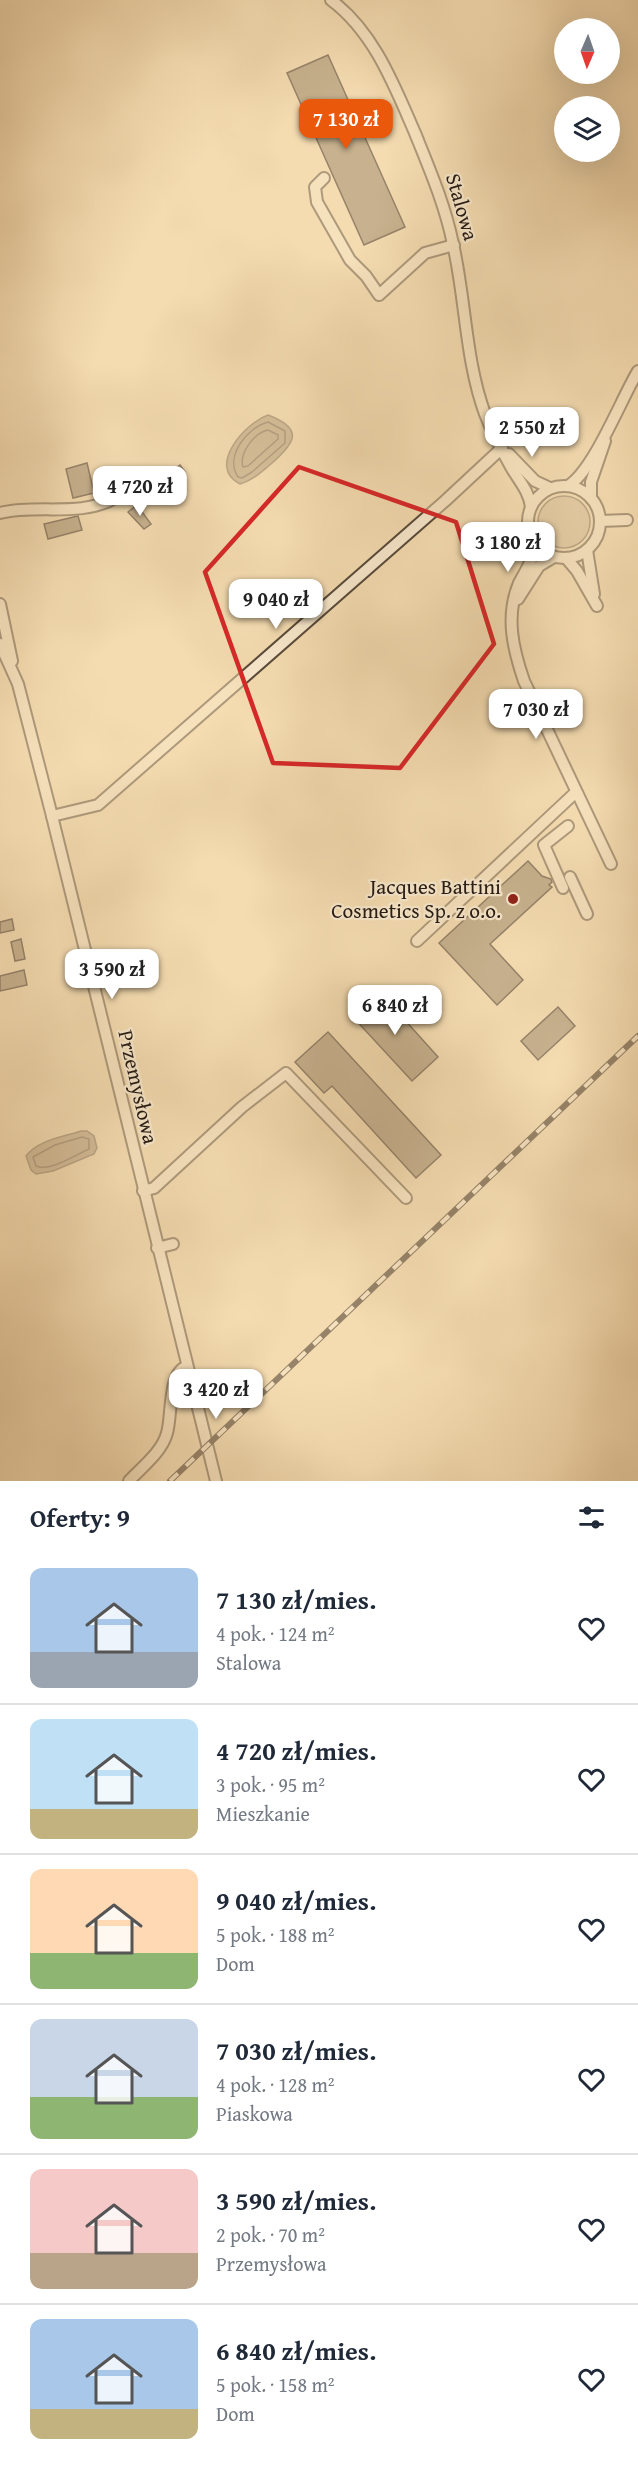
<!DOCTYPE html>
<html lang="pl">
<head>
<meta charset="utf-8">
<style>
	body { margin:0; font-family:"Gentium Book Plus",serif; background:#f2f2f3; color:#1f2937; height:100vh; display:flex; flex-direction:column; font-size:22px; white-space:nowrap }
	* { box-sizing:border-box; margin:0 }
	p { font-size:20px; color:#747a83 }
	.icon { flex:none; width:33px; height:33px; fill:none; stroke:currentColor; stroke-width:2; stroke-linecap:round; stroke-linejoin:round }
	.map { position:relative; height:1481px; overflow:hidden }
	.sheet { display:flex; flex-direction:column; background:#fff; flex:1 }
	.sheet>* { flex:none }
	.needle { width:39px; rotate:182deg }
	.buttons { position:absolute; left:554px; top:18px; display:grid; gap:12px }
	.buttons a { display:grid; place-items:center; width:66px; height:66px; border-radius:50%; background:#fff; box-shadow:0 6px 24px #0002; font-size:30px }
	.price { position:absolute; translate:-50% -51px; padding:0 14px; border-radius:12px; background:#fff; color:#222; font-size:20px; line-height:39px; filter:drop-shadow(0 2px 3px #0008) }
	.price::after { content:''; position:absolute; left:50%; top:36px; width:18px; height:14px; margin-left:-9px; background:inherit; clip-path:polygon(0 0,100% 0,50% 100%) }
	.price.current { background:#ea580c; color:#fff }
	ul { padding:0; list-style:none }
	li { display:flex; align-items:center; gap:18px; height:150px; padding:0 30px }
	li+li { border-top:2px solid #e0e1e3 }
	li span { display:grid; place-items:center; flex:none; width:168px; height:120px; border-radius:12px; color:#555 }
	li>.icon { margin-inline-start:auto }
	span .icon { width:72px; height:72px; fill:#fffc; stroke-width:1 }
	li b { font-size:26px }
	h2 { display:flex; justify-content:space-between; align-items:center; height:72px; padding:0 30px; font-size:26px }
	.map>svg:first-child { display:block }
	.green { fill:#d1ba95; stroke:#7a6a54; stroke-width:1.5 }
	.water { fill:#ad997b; stroke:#766651; stroke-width:1.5 }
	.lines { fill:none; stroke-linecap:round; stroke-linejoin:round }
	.shore { stroke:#685947; stroke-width:1.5 }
	.building { fill:#907e65; stroke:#241913; stroke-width:1.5 }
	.minor-casing { stroke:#584a3a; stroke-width:14 }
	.minor { stroke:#f8e8cc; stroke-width:10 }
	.rail-casing { stroke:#241913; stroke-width:6 }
	.rail { stroke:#f8e8cc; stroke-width:4; stroke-dasharray:11; stroke-linecap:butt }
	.marked { fill:none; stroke:#d62828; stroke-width:4.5; stroke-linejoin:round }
	.poi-dot { fill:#8f2418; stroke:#f8e8cc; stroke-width:2 }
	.labels { text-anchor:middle; stroke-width:4.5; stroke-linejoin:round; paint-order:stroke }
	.street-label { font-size:21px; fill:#241913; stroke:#f8e8cc }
	.poi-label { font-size:21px; fill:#241913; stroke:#f8e8cc; text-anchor:end }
</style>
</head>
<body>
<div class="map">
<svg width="638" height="1481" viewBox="0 0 638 1481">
	<rect width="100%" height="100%" fill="#f4dbb0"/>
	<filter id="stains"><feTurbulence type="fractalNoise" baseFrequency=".00333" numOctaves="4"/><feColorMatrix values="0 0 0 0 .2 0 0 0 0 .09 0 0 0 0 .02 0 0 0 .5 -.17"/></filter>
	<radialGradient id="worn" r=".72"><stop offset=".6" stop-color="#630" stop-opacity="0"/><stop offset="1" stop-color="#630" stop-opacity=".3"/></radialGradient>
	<circle class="green" cx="564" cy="522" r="26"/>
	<g class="water">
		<path d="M268,415C305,429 295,443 271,464C261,472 252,481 240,484C206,467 245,423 268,415Z"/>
		<path d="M81,1131H87L94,1136L97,1148L94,1154L53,1171L36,1174L31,1170L26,1156C38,1140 63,1137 81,1131Z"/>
	</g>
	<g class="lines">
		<g class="shore">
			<path d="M268,422L285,431V443L252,472L242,478L238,477C224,456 248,427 268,422Z"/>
			<path d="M268,430L278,435V439L248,466L243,467C239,453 254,433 268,430Z"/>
			<path d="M82,1137L89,1139V1149C75,1155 50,1172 36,1166L33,1157L55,1145Z"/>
		</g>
	</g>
	<g class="building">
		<path d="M328,55L405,227L364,245L287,73Z"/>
		<path d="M87,463L94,493L73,498L66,469Z"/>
		<path d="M180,465L185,472L176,480L170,472Z"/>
		<path d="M137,505L151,524L144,529L128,512Z"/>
		<path d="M78,516L82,530L48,539L44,524Z"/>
		<path d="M528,861L542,876L551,879L552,882L549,885L552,887L490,944L523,980L497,1005L439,943Z"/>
		<path d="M12,919L14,930L0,933V922Z"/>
		<path d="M21,939L25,959L15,961L11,942Z"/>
		<path d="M24,970L27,985L0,991V976Z"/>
		<path d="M378,990L438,1057L412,1081L352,1016Z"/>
		<path d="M558,1007L575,1026L538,1060L521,1041Z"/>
		<path d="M328,1032L441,1155L416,1178L332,1086L324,1093L295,1062Z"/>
	</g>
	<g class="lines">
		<defs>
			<g id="minor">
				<path d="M331,0C374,32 394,85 415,133C430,170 445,205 453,244C466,301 465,359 485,414C492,432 502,451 511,467C519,481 529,491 531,507"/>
				<path d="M324,178L315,187L317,202L350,260L366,276L379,295L425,253L454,245"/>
				<path d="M509,454L535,481L550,488"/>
				<circle cx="564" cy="522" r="36"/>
				<path d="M568,486C594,470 621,399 638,371"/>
				<path d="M591,498V482L605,441"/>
				<path d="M0,513C37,504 80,517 113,499"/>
				<path d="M600,521L627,520"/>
				<path d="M534,544C535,558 525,571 519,583C505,616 513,649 524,681L611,864"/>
				<path d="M587,550L594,594"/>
				<path d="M566,558L577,571L597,606"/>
				<path d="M518,599L539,566L554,557"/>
				<path d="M0,604L12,661"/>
				<path d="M0,644L18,684L52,816L216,1481"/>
				<path d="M52,816L98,805L445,501L502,448"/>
				<path d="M570,877L587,914"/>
				<path d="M563,888L544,845L568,826"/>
				<path d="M417,941L576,792"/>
				<path d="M143,1191L154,1188L242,1107L286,1073L406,1198"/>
				<path d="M157,1248L173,1244"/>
				<path d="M129,1481C142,1467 162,1452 167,1433C172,1417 168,1373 186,1367"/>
			</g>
		</defs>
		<use href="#minor" class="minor-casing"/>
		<use href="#minor" class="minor"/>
		<defs>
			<path id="rail" d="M170,1481L638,1036"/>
		</defs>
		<use href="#rail" class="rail-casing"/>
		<use href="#rail" class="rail"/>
	</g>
	<path d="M0 0H638V1481H0ZM299,467L456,522L494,644L400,768L273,763L205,572Z" fill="#f4dbb0" fill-opacity=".55" fill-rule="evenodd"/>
	<path class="marked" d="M299,467L456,522L494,644L400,768L273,763L205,572Z"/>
	<circle class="poi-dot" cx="513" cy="899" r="6"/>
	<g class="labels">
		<g class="street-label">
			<text transform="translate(462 207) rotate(74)" y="7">Stalowa</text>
			<text transform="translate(138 1087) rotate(77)" y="7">Przemysłowa</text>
		</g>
		<g class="poi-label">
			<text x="501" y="894">Jacques Battini<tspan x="501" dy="24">Cosmetics Sp. z o.o.</tspan></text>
		</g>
	</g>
	<rect width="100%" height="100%" filter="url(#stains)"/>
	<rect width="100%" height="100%" fill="url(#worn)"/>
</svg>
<div class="buttons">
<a><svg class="needle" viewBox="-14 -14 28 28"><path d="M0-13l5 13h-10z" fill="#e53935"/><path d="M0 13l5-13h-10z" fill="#747a83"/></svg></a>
<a><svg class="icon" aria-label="layers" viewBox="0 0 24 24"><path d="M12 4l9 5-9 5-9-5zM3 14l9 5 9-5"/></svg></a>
</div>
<b class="price current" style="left:346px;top:150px">7 130 zł</b>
<b class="price" style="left:532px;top:458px">2 550 zł</b>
<b class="price" style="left:140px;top:517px">4 720 zł</b>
<b class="price" style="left:508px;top:573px">3 180 zł</b>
<b class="price" style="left:276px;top:630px">9 040 zł</b>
<b class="price" style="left:536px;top:740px">7 030 zł</b>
<b class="price" style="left:112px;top:1000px">3 590 zł</b>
<b class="price" style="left:395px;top:1036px">6 840 zł</b>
<b class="price" style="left:216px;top:1420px">3 420 zł</b>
</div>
<section class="sheet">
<h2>Oferty: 9<svg class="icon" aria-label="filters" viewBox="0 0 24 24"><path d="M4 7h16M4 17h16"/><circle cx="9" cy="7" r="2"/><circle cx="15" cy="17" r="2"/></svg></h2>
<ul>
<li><span style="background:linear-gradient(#a9c7e8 70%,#9aa5b1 0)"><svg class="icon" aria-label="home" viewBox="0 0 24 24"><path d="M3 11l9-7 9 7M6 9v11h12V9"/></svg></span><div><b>7 130 zł/mies.</b><p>4 pok. · 124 m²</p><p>Stalowa</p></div><svg class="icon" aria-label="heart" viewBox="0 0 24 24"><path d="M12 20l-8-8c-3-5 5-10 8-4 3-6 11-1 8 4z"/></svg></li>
<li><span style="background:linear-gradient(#bfe0f5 75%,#c2b280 0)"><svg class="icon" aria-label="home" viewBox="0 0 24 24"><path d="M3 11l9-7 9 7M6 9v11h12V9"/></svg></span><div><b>4 720 zł/mies.</b><p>3 pok. · 95 m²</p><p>Mieszkanie</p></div><svg class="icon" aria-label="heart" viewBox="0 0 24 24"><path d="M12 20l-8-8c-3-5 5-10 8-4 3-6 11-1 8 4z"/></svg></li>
<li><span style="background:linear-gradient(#ffd9b3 70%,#8fb573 0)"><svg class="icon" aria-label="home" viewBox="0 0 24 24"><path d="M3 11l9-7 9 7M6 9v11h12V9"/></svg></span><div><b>9 040 zł/mies.</b><p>5 pok. · 188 m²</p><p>Dom</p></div><svg class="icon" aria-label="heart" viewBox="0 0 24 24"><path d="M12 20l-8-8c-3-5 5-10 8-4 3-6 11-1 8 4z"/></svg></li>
<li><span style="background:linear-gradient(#c9d6e8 65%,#8fb573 0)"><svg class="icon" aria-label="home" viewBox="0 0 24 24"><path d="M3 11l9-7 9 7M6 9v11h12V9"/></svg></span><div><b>7 030 zł/mies.</b><p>4 pok. · 128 m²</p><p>Piaskowa</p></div><svg class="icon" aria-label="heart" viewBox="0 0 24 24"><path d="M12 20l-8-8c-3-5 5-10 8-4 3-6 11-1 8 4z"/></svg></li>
<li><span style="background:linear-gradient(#f6c9c9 70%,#b9a48a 0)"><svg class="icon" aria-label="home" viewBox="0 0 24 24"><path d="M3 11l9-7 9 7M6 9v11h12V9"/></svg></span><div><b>3 590 zł/mies.</b><p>2 pok. · 70 m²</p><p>Przemysłowa</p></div><svg class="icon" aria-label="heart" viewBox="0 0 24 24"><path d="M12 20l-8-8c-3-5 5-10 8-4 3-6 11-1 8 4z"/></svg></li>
<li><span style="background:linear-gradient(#a9c7e8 75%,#c2b280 0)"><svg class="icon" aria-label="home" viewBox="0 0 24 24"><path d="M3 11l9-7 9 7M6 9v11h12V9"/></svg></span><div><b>6 840 zł/mies.</b><p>5 pok. · 158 m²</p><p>Dom</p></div><svg class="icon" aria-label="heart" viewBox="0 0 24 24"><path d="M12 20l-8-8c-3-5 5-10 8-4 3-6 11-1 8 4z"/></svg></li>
</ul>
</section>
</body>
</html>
